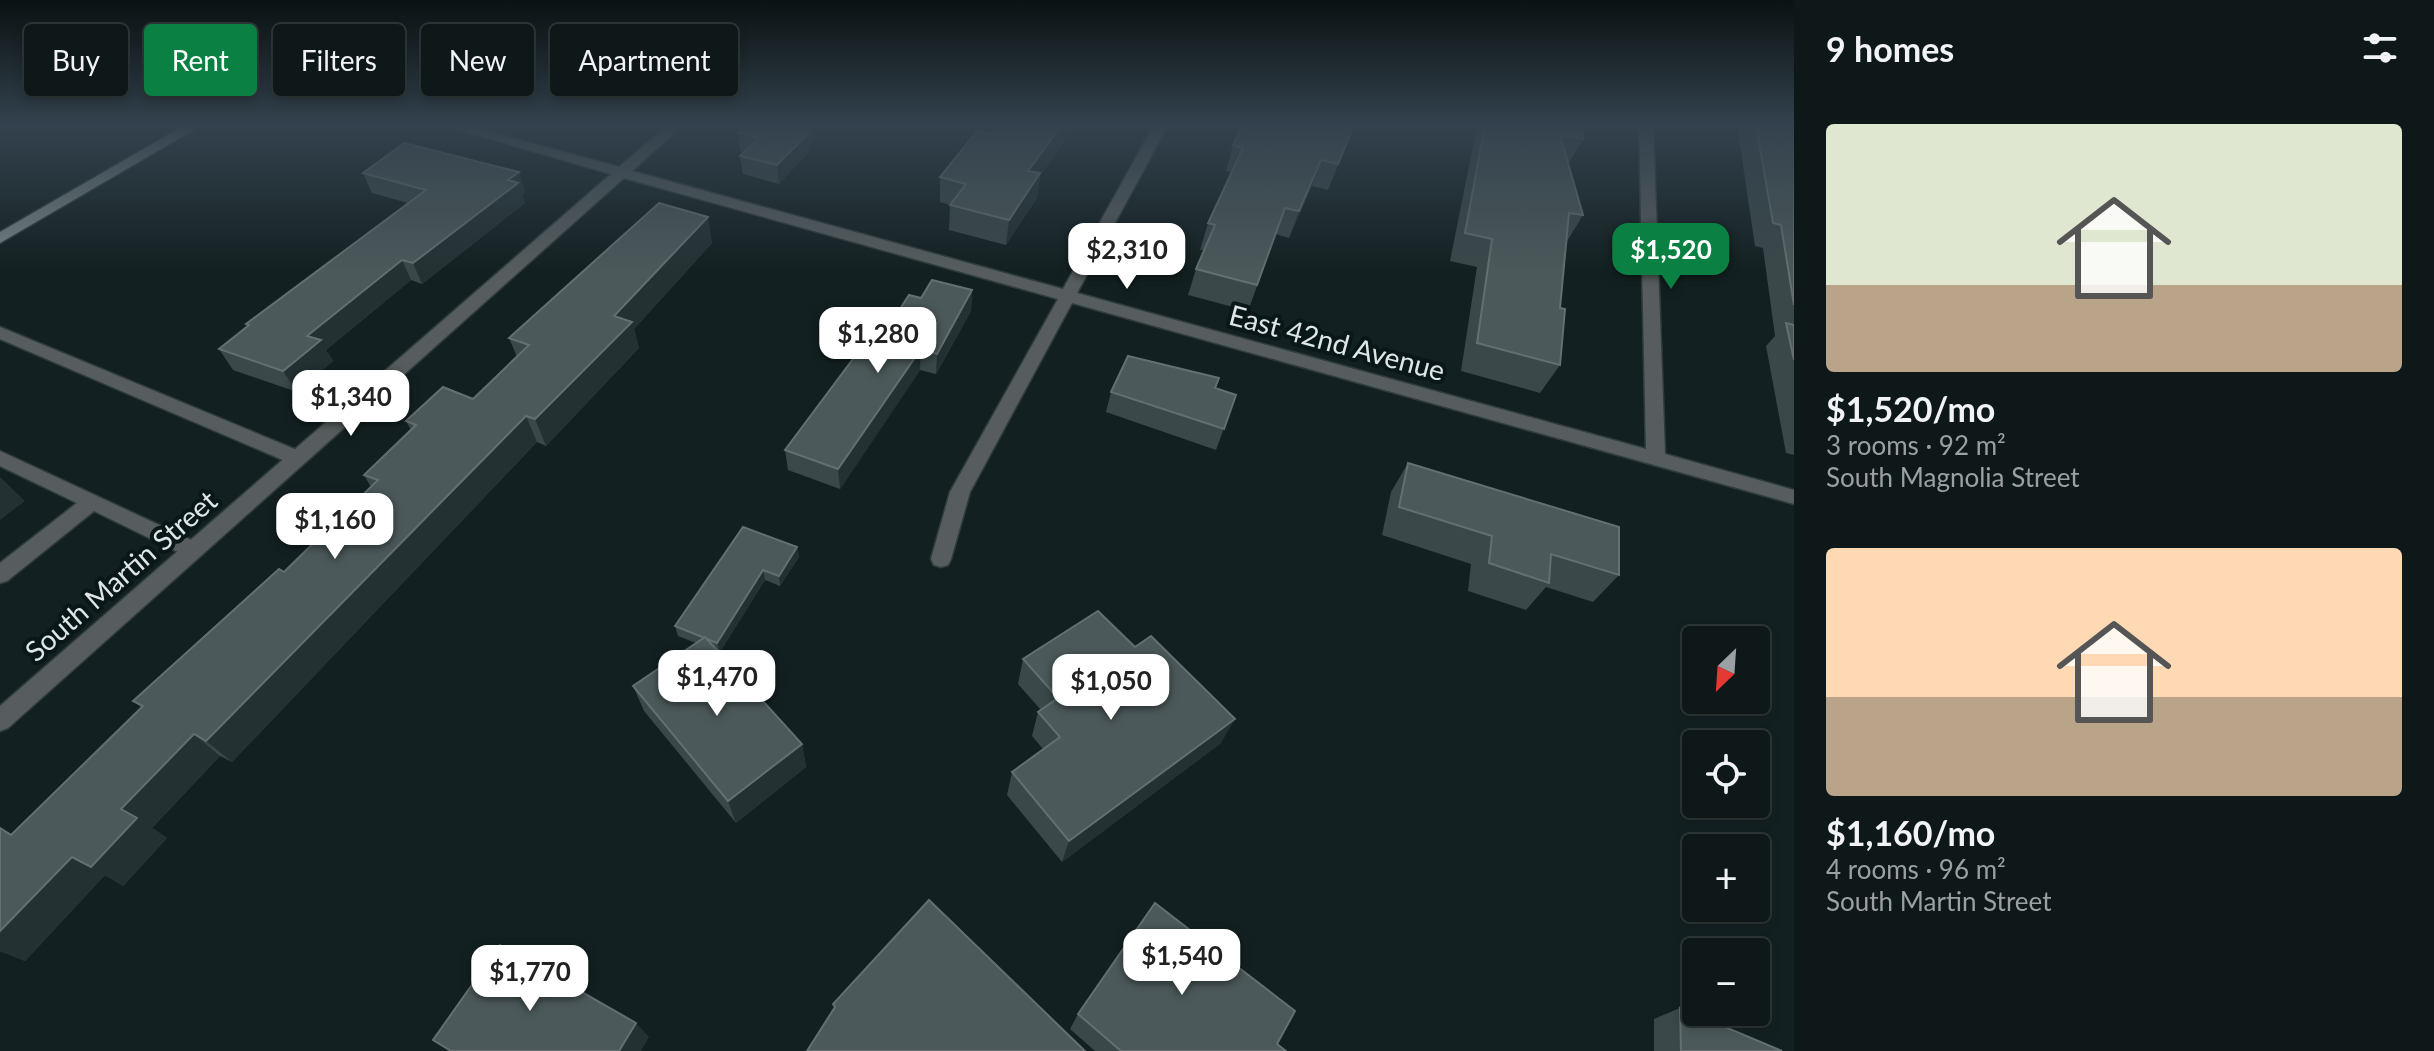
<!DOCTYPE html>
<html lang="en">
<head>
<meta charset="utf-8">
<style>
	body { margin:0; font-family:Lato,sans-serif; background:#1c2526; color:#f1f3f6; height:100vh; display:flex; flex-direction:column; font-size:30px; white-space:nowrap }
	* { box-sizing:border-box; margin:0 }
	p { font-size:26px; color:#9ba0a2 }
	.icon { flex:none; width:44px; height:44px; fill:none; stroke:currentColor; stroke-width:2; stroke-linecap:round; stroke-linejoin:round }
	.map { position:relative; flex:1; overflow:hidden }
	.sheet { display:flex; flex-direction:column; background:#0e1819; width:640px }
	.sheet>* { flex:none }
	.banner { position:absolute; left:24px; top:24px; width:760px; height:72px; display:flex; gap:16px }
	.needle { width:52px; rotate:205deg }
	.tools { position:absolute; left:1682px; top:626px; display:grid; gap:16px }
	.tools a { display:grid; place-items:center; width:88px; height:88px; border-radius:8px; background:#0e1819; box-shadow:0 4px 12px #0003,0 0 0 2px #2e3738; font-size:40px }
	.price { position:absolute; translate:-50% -68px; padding:0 18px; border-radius:16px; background:#fff; color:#222; font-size:26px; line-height:52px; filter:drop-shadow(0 2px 4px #0008) }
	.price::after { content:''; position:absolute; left:50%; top:48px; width:24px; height:18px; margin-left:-12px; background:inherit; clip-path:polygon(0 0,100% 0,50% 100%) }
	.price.selected { background:#0b8043; color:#fff }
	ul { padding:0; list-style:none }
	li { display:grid; align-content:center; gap:16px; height:424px; padding:0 32px }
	li span { display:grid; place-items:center; height:248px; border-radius:8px; color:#555 }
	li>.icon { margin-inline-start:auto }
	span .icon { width:144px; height:144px; fill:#fffc; stroke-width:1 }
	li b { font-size:34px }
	h2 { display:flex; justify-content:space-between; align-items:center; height:96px; padding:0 32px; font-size:34px }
	.pill { padding:0 28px; border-radius:8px; background:#0e1819; box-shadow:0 4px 12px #0003,0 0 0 2px #2e3738; font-size:28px; line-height:72px }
	.pill.selected { background:#0b8043; color:#fff }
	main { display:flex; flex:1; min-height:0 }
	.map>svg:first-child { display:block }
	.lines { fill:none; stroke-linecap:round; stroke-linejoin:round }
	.lane-casing { stroke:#2f3c3d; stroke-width:3 }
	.street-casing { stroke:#2f3c3d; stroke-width:3 }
	.secondary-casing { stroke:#2f3c3d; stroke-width:3 }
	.lane { fill:#575d5e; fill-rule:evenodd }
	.street { fill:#575d5e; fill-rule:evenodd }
	.secondary { fill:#778282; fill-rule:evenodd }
	.wall { fill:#3a4849 }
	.shaded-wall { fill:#233132 }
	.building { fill:#4c595a; stroke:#636f70; stroke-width:2 }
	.labels { text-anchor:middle; stroke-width:8; stroke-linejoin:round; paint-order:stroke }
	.street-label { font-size:28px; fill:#dee6e7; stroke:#0a1718 }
</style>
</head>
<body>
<main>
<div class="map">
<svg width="1794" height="1051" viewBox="0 0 1794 1051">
	<rect width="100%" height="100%" fill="#132021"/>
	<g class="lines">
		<defs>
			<g id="lane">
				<path d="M0,327L304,453L306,458L304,463H290L0,339Z"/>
				<path d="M0,451L200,544L203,550L200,556H186L94,511L7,581L0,583V563L77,503L0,466Z"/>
			</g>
			<path id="street" d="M442,125H464L619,167L668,125H683L632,171L1063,289L1154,125H1168L1077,293L1646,449L1639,125H1653L1665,454L1794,490V504L1072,303L970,492L951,559L948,565L941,567L934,565L931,559L950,492L1058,299L624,178L8,728L0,731V706L611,174Z"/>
			<path id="secondary" d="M185,125H202L0,243V232Z"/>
		</defs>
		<use href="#lane" class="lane-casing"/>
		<use href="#street" class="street-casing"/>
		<use href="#secondary" class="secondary-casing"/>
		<use href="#lane" class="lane"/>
		<use href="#street" class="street"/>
		<use href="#secondary" class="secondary"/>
	</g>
	<g class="wall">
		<path d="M997,125H1080L1073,129L1040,176L1037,198L1006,245L949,230L950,205L940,202V177L990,134Z"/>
		<path d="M1355,125L1328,190L1312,186L1289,238L1276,234L1248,311L1188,295L1196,269L1204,250H1200L1208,223L1231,172L1226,171L1233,145Z"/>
		<path d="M1479,125H1582L1583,139L1568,164L1583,215L1566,243L1560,308V365L1540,393L1461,371L1477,267L1450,261L1476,131Z"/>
		<path d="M1737,125H1794V455L1786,453L1766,346L1775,336L1763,248L1755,246Z"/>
		<path d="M825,128L810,144V151L779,184L743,174L740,156L745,152L740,151L738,133Z"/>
		<path d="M519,172L525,192L522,195L525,203L422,284L411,280L326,350L333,361L297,392L233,370L219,349L248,327L246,324L408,203L372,193L363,173Z"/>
		<path d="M712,243L634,329L639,348L546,446L537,442L232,762L220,756L152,828L167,838L123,886L105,875L25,961L0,951V828L12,834L142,708L133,701L284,572L371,487L364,475L411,430L406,421L473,399L517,357L509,338Z"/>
		<path d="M972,290L971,311L936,374L920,370L840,489L788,470L785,450L868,359L921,298Z"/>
		<path d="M1215,388L1236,395L1216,450L1106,412L1111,392Z"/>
		<path d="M1408,463L1619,575L1593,602L1546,587L1526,610L1468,591L1471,564L1382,535L1391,492Z"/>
		<path d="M797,547L799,557L780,586L765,580L720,652L718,651L802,744L806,767L736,823L644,711L633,686L696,643L678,636L675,626Z"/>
		<path d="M1023,659L1221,743L1062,862L1007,795L1012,772L1043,749L1032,736L1038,712L1041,710L1018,684Z"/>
		<path d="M1680,1008L1782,1051H1654V1019Z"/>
		<path d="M1078,1014L1277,1044L1286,1051H1095L1070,1029Z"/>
	</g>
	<g class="shaded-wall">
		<path d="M809,125H825V128L810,144V151L779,184L777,165L803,131Z"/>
		<path d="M1062,125H1080L1073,129L1040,176L1037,198L1006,245L1009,220L1028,171Z"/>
		<path d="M1354,125H1355L1328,190L1338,164Z"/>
		<path d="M1321,160L1312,186L1289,238L1299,211Z"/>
		<path d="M519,172L525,192L522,195L525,203L422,284L413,263Z"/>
		<path d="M708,217L712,243L634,329L639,348L546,446L535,419L614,316Z"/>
		<path d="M402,260L411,280L326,350L333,361L297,392L283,371L307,336Z"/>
		<path d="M972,290L971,311L936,374L937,354Z"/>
		<path d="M921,349L920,370L840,489L838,469Z"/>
		<path d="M526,416L537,442L232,762L206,741Z"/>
		<path d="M0,477L25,501L0,520Z"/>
		<path d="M797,547L799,557L780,586L779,576Z"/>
		<path d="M763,570L765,580L720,652L717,643Z"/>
		<path d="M1235,719L1221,743L1062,862L1069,841Z"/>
		<path d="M194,734L220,756L152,828L167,838L123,886L91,867L121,809Z"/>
		<path d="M802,744L806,767L736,823L728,801Z"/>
		<path d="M72,857L105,875L25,961L0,951V931Z"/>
		<path d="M636,1023L649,1037L641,1051H619Z"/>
	</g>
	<g class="building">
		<path d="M746,125H809L803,131L809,133L777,165L740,156L759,138L738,133Z"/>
		<path d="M997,125H1062L1028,171L1040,173L1009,220L950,205L966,184L940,177L977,131L990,134Z"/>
		<path d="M1242,125H1354L1338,164L1321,160L1299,211L1285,208L1257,285L1196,269L1215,225L1208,223L1243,148L1233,145Z"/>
		<path d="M1485,125H1582L1583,139L1560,135L1583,215L1569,213L1560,308L1565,309L1560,365L1477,343L1492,239L1465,233Z"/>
		<path d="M1756,125H1794V305L1781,225L1773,223Z"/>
		<path d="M404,143L519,172L508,180L518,183L413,263L402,260L307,336L321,340L283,371L219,349L249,325L246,324L426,190L363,173Z"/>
		<path d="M659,203L708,217L614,316L632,322L535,419L526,416L206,741L194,734L121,809L137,818L91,867L72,857L0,931V828L11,835L143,706L133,701L279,569L284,572L378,480L364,475L416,425L406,421L443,387L473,399L529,345L509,338Z"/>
		<path d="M932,280L972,290L937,354L921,349L838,469L785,450L856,355L868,359L909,295L921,298Z"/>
		<path d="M1786,323L1794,325V360Z"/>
		<path d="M1128,356L1219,378L1215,388L1236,395L1224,429L1111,392Z"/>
		<path d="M1408,463L1619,527V575L1551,554L1549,583L1489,563L1492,536L1399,507Z"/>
		<path d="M743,527L797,547L779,576L763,570L717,643L675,626Z"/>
		<path d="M1098,611L1135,647L1151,636L1235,719L1069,841L1012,772L1060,737L1038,712L1058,698L1023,659Z"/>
		<path d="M705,637L802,744L728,801L633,686Z"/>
		<path d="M929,900L1085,1051H807L835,1007L833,1004Z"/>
		<path d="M1155,903L1295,1011L1277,1044L1286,1051H1121L1078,1014Z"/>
		<path d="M500,945L636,1023L619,1051H451L433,1040Z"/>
		<path d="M1680,1008L1782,1051H1681Z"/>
	</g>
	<linearGradient id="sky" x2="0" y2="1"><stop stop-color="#0a1212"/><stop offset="0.46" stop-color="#33424e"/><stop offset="1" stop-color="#33424e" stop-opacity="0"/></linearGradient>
	<rect width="1794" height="272" fill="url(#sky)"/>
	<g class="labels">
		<g class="street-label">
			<text transform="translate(1337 343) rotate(15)" y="10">East 42nd Avenue</text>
			<text transform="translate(121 576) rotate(-41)" y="10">South Martin Street</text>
		</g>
	</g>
</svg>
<div class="tools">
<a><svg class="needle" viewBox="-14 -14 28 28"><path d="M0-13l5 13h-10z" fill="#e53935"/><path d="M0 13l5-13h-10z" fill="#9ba0a2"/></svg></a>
<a><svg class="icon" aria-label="locate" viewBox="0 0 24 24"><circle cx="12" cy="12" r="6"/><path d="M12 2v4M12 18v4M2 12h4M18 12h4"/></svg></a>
<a>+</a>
<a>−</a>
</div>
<b class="price" style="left:1127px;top:291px">$2,310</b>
<b class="price selected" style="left:1671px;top:291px">$1,520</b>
<b class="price" style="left:878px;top:375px">$1,280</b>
<b class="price" style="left:351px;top:438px">$1,340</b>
<b class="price" style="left:335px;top:561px">$1,160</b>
<b class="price" style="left:717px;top:718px">$1,470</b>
<b class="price" style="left:1111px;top:722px">$1,050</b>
<b class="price" style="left:1182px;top:997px">$1,540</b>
<b class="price" style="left:530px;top:1013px">$1,770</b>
<div class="banner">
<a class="pill">Buy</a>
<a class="pill selected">Rent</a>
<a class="pill">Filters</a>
<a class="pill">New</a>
<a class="pill">Apartment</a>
</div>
</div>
<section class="sheet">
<h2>9 homes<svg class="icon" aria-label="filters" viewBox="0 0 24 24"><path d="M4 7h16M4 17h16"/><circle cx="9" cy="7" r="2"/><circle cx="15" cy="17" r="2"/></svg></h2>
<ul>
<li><span style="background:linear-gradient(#dfe7d0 65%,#b9a48a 0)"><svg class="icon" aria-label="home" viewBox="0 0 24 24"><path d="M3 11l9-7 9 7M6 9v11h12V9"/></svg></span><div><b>$1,520/mo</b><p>3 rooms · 92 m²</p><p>South Magnolia Street</p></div></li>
<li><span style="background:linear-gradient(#ffd9b3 60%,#b9a48a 0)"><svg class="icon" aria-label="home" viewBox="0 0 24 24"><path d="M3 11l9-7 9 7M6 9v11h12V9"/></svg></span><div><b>$1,160/mo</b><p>4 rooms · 96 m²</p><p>South Martin Street</p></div></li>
</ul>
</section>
</main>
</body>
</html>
